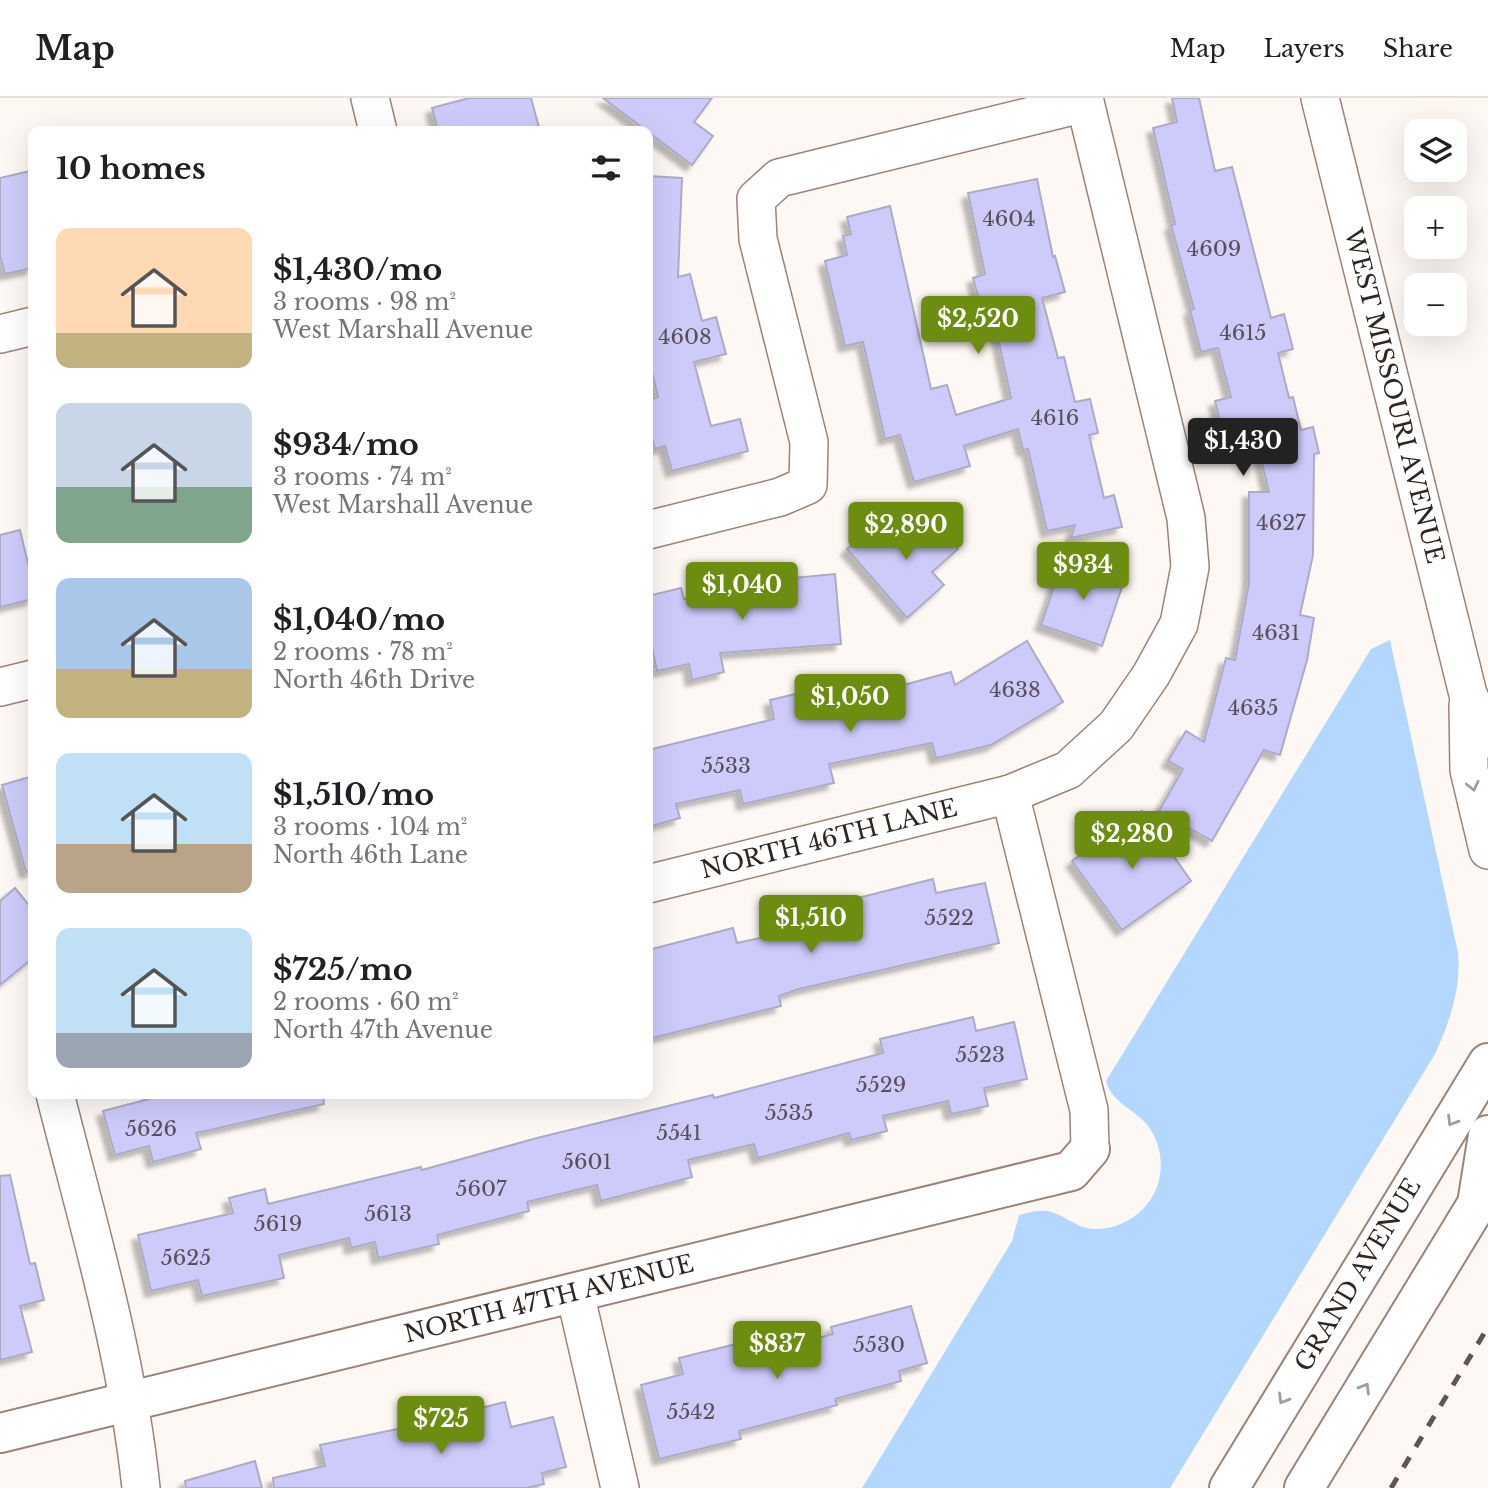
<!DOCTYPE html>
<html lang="en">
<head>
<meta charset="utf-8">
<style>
	body { margin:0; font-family:"Libre Baskerville",serif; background:#f6f6f6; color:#202124; height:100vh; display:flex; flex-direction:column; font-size:26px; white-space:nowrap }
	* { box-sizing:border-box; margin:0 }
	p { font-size:23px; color:#757577 }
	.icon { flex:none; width:38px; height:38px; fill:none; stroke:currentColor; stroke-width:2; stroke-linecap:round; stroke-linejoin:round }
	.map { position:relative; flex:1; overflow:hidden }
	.sheet { position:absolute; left:28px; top:28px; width:625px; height:973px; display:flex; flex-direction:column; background:#fff; border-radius:14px; box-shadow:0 7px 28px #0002 }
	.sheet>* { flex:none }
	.buttons { position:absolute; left:1404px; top:21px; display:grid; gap:14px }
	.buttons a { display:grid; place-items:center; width:63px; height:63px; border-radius:14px; background:#fff; box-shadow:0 7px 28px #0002; font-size:35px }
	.price { position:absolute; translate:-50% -60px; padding:0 16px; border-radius:7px; background:#6d8d11; color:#fff; font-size:23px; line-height:46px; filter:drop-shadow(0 2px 4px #0008) }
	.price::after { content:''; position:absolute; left:50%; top:42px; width:21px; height:16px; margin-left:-10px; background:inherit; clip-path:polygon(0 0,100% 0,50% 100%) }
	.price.selected { background:#222; color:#fff }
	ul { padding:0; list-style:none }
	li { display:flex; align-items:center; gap:21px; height:175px; padding:0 28px }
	li span { display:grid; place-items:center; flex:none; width:196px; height:140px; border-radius:14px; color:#555 }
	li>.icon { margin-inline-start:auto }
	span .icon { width:84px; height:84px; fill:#fffc; stroke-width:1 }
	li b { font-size:30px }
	h2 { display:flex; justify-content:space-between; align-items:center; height:84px; padding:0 28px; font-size:30px }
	header { display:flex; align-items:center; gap:42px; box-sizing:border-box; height:98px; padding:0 35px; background:#fff; border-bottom:2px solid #e0e0e0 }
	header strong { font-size:33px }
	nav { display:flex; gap:38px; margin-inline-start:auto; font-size:24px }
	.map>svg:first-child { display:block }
	.water { fill:#b3d7fe }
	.building { fill:#cecbfb; stroke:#acabc4; stroke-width:2; filter:url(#shadow) }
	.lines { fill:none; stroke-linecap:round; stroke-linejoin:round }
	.street-casing { stroke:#9d8278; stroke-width:40 }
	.secondary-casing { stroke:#9d8278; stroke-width:42 }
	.highway-casing { stroke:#9d8278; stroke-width:42 }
	.street { stroke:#fff; stroke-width:37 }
	.secondary { stroke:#fff; stroke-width:38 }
	.highway { stroke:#fff; stroke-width:38 }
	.rail { stroke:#5f5652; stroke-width:5; stroke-dasharray:12 12; stroke-linecap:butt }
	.oneway { stroke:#a29d9c }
	.labels { text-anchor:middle; stroke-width:5; stroke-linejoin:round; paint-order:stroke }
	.number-label { font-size:21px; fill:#584f58 }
	.street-label { font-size:24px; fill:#302622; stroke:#fff }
</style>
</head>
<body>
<header>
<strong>Map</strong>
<nav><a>Map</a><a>Layers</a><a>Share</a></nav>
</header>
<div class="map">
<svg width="1488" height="1390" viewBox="0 0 1488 1390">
	<defs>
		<filter id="shadow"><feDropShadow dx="-6" dy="6" stdDeviation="2" flood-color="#0004"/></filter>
	</defs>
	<rect width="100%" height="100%" fill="#fef8f5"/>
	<path class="water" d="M1390,542L1458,855C1461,891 1450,923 1435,956L1170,1390H862L1012,1143L1019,1117C1027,1115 1038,1112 1046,1113C1064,1115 1077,1132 1096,1131C1146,1130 1177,1079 1152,1034C1141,1013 1112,1007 1106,983L1371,551Z"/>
	<g class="building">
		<path d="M469,0H531L540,33H438L432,10Z"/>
		<path d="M603,0H712L694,24L713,38L692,67Z"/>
		<path d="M1172,0H1199L1215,73L1232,69L1271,220L1284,216L1293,251L1278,255L1289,300L1293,299L1301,332L1313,329L1319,355L1314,356L1313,457L1300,517L1314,520L1307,562L1280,657L1264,652L1212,743L1159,713L1183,671L1168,663L1186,633L1204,644L1226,560L1235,562L1249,485V394H1269L1254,333L1224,340L1215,303L1231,299L1218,250L1201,254L1190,212L1194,211L1171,127L1175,126L1153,30L1177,24Z"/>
		<path d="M30,73L33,89V170L5,176L0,158V80Z"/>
		<path d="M648,78L682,80L678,179L690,176L702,223L716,219L726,256L694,264L711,328L740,321L748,353L672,373L665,348L655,351L648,324V302L658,299L648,258Z"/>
		<path d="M1037,81L1053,159L1055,158L1065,194L1042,200L1058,260L1064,259L1075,304L1090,301L1098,335L1089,337L1104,400L1114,397L1122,429L1071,440L1075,427L1047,433L1028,351L1023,352L1018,331L964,348L970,368L914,384L900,337L885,341L863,244L845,248L825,163L847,157L843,138L851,136L847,119L890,108L931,291L947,287L956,317L1011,300L990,203L980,206L973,180L985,176L968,95Z"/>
		<path d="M926,413L958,451L932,474L944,487L907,520L847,451L874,428L889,445Z"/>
		<path d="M20,432L33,486V501L0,509V437Z"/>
		<path d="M1064,459L1125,480L1102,548L1041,527Z"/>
		<path d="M835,476L841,546L720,555L724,574L692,582L689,566L657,573L648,529V498L681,490L684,501L751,484Z"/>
		<path d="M1027,543L1063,604L991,647L936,660L932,645L829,666L834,685L743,706L740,692L676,706L680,720L648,729V652L774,621L770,602L804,594L809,613L951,574L955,587Z"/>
		<path d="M33,678V773L26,774L2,687Z"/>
		<path d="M1142,713L1191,783L1122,832L1072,763Z"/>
		<path d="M933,781L936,795L985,785L999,845L799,891L779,898L781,908L648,941V852L733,830L737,845L850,820L846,803Z"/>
		<path d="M15,790L33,812V860L0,887V803Z"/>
		<path d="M973,919L976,933L1014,924L1027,981L984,990L988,1008L951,1016L948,1003L883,1018L887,1033L851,1042L849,1035L758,1060L754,1046L688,1062L692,1079L601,1103L597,1087L527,1104L529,1113L437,1137L439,1146L378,1160L375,1144L351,1150L349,1140L279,1157L284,1180L202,1198L198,1182L151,1193L138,1137L233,1115L229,1100L265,1091L268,1106L421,1069L422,1072L537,1040L713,997L714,1000L883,955L880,941Z"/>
		<path d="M148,996H323L324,1006L196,1035L201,1051L153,1064L149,1048L115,1057L103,1013L149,1001Z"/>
		<path d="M10,1077L30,1166L35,1165L44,1202L20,1208L32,1254L0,1262V1078Z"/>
		<path d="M911,1208L927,1265L899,1273L901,1283L835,1301L837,1307L739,1333L741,1341L659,1361L641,1287L683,1276L679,1260L769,1238L773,1252L833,1236L831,1229Z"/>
		<path d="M505,1304L511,1329L553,1319L566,1369L542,1375L544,1386L527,1390H274L273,1380L325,1368L320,1347L470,1316L469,1313Z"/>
		<path d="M255,1363L262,1390H186L185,1383Z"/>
	</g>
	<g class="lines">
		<defs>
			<g id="street">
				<path d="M370,0L378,33"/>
				<path d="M1320,0L1468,596L1488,641"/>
				<path d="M0,236L33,228"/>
				<path d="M648,432L780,399L808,387L809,344L758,141L756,101L779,80L1085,5"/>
				<path d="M0,589L33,581"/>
				<path d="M1468,607L1469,672L1488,752"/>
				<path d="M1010,696L1089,1012L1090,1051"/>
				<path d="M648,786L1010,696L1068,672L1116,628L1151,577L1179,526L1190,469L1186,420L1084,0"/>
				<path d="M55,996C88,1126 127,1256 141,1390"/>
				<path d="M575,1195L620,1390"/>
			</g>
			<path id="secondary" d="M0,1335L1071,1073L1090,1051"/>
			<g id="highway">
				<path d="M1477,1106L1488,1037"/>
				<path d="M1229,1390L1488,965"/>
				<path d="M1304,1390L1488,1088"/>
			</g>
		</defs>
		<use href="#street" class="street-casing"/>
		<use href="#secondary" class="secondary-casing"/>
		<use href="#highway" class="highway-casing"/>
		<use href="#street" class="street"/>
		<use href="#secondary" class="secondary"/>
		<use href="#highway" class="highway"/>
		<path class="rail" d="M1391,1390L1488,1229"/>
	</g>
	<defs><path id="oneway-chevron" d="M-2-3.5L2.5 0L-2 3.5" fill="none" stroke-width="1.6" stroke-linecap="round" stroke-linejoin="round" transform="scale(1.75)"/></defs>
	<g class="oneway">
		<use href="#oneway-chevron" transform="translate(1473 688) rotate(77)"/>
		<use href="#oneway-chevron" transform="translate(1452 1023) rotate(121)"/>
		<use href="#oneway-chevron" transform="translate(1365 1290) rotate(-59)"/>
		<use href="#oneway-chevron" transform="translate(1283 1301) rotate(121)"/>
	</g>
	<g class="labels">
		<g class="number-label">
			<text x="1009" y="128">4604</text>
			<text x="1214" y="158">4609</text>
			<text x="1243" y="242">4615</text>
			<text x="685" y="246">4608</text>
			<text x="1055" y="327">4616</text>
			<text x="1281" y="432">4627</text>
			<text x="1276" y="542">4631</text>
			<text x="1015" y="599">4638</text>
			<text x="1253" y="617">4635</text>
			<text x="726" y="675">5533</text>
			<text x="949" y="827">5522</text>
			<text x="980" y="964">5523</text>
			<text x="881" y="994">5529</text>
			<text x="789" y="1022">5535</text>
			<text x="151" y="1038">5626</text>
			<text x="679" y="1042">5541</text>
			<text x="587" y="1071">5601</text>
			<text x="481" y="1098">5607</text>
			<text x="388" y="1123">5613</text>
			<text x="278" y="1133">5619</text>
			<text x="186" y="1167">5625</text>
			<text x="879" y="1254">5530</text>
			<text x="691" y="1321">5542</text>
		</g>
		<g class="street-label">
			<text transform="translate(1394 298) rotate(76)" y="8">WEST MISSOURI AVENUE</text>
			<text transform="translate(829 741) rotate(-14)" y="8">NORTH 46TH LANE</text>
			<text transform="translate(1358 1177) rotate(-59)" y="8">GRAND AVENUE</text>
			<text transform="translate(549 1201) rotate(-14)" y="8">NORTH 47TH AVENUE</text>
		</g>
	</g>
</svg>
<div class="buttons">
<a><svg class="icon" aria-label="layers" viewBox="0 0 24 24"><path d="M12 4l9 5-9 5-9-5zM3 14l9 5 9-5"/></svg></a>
<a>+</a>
<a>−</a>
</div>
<b class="price" style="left:978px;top:258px">$2,520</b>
<b class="price selected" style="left:1243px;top:380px">$1,430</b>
<b class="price" style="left:906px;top:464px">$2,890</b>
<b class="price" style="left:1083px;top:504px">$934</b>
<b class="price" style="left:742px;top:524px">$1,040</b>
<b class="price" style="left:850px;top:636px">$1,050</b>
<b class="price" style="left:1132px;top:773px">$2,280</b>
<b class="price" style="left:811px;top:857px">$1,510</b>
<b class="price" style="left:777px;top:1283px">$837</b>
<b class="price" style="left:441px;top:1358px">$725</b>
<section class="sheet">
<h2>10 homes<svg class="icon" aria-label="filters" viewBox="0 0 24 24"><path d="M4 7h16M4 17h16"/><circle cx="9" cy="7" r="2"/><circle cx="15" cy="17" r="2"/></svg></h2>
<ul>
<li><span style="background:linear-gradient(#ffd9b3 75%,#c2b280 0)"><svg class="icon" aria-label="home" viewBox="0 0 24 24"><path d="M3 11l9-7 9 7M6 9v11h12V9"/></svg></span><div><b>$1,430/mo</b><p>3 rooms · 98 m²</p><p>West Marshall Avenue</p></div></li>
<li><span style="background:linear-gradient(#c9d6e8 60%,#7fa58c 0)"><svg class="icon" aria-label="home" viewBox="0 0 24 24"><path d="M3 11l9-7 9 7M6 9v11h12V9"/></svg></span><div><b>$934/mo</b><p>3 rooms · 74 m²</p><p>West Marshall Avenue</p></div></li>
<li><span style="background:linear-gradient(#a9c7e8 65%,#c2b280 0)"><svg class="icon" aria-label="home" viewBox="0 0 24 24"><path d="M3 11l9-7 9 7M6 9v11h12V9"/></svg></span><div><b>$1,040/mo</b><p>2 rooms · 78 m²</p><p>North 46th Drive</p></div></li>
<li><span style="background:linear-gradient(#bfe0f5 65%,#b9a48a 0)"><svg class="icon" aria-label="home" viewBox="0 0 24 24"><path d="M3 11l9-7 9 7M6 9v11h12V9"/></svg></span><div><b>$1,510/mo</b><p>3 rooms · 104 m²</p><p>North 46th Lane</p></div></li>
<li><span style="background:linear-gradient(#bfe0f5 75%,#9aa5b1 0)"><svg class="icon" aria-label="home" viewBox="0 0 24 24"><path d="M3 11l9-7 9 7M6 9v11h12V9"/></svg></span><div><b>$725/mo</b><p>2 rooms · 60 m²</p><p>North 47th Avenue</p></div></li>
</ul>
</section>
</div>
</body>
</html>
